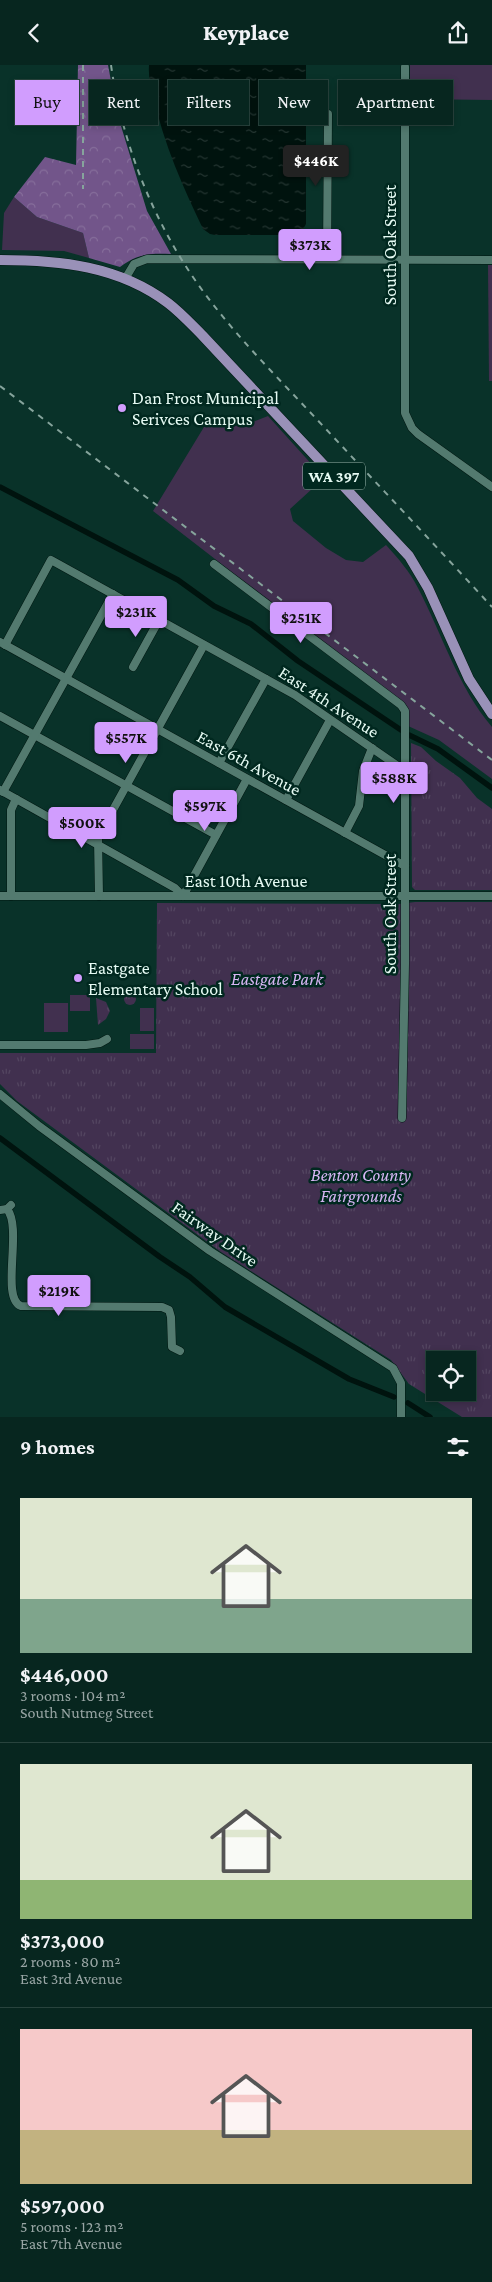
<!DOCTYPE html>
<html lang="en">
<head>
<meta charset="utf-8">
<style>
	body { margin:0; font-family:"Crimson Pro",serif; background:#102e28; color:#f1f3f6; height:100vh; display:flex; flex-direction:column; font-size:19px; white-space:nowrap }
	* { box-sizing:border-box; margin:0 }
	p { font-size:16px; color:#98a5a4 }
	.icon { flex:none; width:28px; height:28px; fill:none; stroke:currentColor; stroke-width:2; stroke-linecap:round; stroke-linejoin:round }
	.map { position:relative; height:1352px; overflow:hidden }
	.panel { display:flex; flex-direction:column; background:#07261f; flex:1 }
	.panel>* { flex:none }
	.banner { position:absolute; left:15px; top:15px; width:462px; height:45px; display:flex; gap:10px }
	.controls { position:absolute; left:426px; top:1286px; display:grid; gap:10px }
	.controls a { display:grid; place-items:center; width:50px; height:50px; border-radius:0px; background:#07261f; box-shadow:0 2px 8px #0003,0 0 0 1px #28433d; font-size:25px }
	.price { position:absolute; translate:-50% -42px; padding:0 11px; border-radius:5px; background:#d19dfe; color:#111; font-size:16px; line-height:32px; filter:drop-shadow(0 1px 2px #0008) }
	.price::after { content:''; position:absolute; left:50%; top:30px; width:15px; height:11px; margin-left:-8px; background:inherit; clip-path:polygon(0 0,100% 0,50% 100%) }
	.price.selected { background:#222; color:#fff }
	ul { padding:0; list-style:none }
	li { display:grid; align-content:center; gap:10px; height:265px; padding:0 20px }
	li+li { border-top:1px solid #28433d }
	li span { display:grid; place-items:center; height:155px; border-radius:0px; color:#555 }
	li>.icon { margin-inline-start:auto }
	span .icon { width:90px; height:90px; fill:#fffc; stroke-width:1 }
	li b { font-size:21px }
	h2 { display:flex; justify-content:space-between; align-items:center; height:60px; padding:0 20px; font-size:21px }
	.pill { padding:0 18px; border-radius:0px; background:#07261f; box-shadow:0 2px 8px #0003,0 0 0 1px #28433d; font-size:18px; line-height:45px }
	.pill.selected { background:#d19dfe; color:#111 }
	header { display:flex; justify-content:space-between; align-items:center; height:65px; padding:0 20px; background:#07261f; font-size:22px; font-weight:800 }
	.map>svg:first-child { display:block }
	.grass { fill:#41304f }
	.forest { fill:url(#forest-crowns) }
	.park { fill:url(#park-tufts); fill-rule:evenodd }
	.water { fill:url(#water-ripples) }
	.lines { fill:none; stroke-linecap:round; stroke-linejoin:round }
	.canal { stroke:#00130e; stroke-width:5.5 }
	.minor-casing { stroke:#001812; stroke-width:9 }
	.major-casing { stroke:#001812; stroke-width:11 }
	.minor { stroke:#537a6f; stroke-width:8 }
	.major { stroke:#9991b8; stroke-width:10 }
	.rail { stroke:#86a49c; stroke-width:2; stroke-dasharray:6 6; stroke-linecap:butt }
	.poi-dot { fill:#d19dfe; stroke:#00281f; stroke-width:2 }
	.labels { text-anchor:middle; stroke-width:5; stroke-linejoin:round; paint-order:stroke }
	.shield { fill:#00281f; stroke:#a0bbb3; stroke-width:1 }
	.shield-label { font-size:16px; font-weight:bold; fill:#e5faf3 }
	.street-label { font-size:18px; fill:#e5faf3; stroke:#00281f }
	.poi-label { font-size:18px; fill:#e5faf3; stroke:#00281f; text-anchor:start }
	.park-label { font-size:18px; font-style:italic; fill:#d7b5f4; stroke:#00281f }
</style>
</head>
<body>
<header><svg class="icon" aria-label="back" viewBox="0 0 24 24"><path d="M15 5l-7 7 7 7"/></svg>Keyplace<svg class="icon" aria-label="share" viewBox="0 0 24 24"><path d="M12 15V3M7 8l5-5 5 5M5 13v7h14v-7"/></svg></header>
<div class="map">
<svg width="492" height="1352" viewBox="0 0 492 1352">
	<defs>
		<pattern id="forest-crowns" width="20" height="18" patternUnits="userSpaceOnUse" patternTransform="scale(1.25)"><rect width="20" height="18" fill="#72558a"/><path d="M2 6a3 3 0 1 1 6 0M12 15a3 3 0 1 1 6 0" fill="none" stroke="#866e9b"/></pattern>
		<pattern id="park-tufts" width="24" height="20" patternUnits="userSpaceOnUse" patternTransform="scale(1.25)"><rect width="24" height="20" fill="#41304f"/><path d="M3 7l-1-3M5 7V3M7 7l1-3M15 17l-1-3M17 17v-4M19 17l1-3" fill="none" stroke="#534560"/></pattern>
		<pattern id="water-ripples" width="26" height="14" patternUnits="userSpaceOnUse" patternTransform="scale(1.25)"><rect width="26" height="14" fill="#00130e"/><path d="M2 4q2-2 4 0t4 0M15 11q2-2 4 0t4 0" fill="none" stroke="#253632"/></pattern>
	</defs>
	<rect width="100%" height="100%" fill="#093229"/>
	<g class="grass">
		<path d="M410,0H492V35L410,34Z"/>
		<path d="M14,132L37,152L83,168L89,193L64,186L2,185L4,148Z"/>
		<path d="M488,200H492V316H489Z"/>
		<path d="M268,351L324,413L290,444L293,456L326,483L346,495L363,497L386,480C398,493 410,507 418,523C442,569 458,622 492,662V714L439,675L408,661L402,639L153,446L204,362L245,360Z"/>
		<rect x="70" y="930" width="20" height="16"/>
		<rect x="44" y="938" width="24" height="29"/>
		<rect x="140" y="943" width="14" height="23"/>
		<rect x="130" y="969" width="24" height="15"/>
	</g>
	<path class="forest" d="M78,0H108L117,48L147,146L171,189C150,188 137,189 120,202L89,193L83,168L37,152L14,132L45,92L76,100Z"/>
	<g class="park">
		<path d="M411,678L421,682L436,696L460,713L477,733L492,744V825H415L412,822Z"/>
		<path d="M415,837H492V1352H462L409,1319L391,1295L221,1187L17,1036L0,1019V988H156L157,838L399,839ZM435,1295H468V1328H435Z"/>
		<circle cx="130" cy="934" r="6"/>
		<path d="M96,933L106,937L110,946L106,954L98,960Z"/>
	</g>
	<path class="water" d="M149,0H306V159L301,168L294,170H215L210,169L203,164C183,122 164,80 154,34C151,23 148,12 149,0Z"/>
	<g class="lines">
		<g class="canal">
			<path d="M0,422L178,515L214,541L251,559L298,596L401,665"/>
			<path d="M409,670L438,684L492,723"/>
			<path d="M0,1073L160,1192L190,1212L225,1242L349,1314L394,1332"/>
			<path d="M408,1338L430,1352"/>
		</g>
		<defs>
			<g id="minor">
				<path d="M405,2V348L412,363L418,369L492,422"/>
				<path d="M327,194L328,49"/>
				<path d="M125,214L134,199L147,194L492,195"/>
				<path d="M214,499L401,640L405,646V899L402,1053"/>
				<path d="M0,577L405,801"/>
				<path d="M5,580L51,495L295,630L405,706"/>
				<path d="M133,602L159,555"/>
				<path d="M0,651L216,770"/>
				<path d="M219,698L266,614"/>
				<path d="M0,725L175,823L183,831L247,714"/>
				<path d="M3,727L113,529"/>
				<path d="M286,735L330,655"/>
				<path d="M345,768L359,741L363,706L372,683"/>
				<path d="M0,831H492"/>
				<path d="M11,831V745L16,734"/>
				<path d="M99,831L98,772L204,580"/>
				<path d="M0,980H86L100,978L107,974"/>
				<path d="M0,1029L39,1061L210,1186L393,1303L401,1318V1352"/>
				<path d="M7,1144C23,1163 0,1233 21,1241L162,1242L169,1245L171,1252L172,1282L180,1286"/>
				<path d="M0,1145L7,1144L11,1140"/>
			</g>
			<path id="major" d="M0,195C60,195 119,201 168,238C180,247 191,259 202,270L409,491L428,523L469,614L492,649"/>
		</defs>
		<use href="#minor" class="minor-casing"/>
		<use href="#major" class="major-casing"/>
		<use href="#minor" class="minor"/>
		<use href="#major" class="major"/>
		<g class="rail">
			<path d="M83,0V124"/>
			<path d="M111,0C123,85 159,171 212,238C246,282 286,321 324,362C380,422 436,481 492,542"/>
			<path d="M0,321L492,695"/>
		</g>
	</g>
	<g class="poi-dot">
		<circle cx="122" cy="343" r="5"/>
		<circle cx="78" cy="913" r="5"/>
	</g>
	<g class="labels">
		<rect class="shield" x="303" y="397.5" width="62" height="27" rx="4"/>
		<g class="shield-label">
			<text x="334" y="417">WA 397</text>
		</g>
		<g class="street-label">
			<text transform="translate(390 180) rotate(-90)" y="6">South Oak Street</text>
			<text transform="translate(329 637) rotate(33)" y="6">East 4th Avenue</text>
			<text transform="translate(249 698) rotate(29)" y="6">East 6th Avenue</text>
			<text x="246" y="822">East 10th Avenue</text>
			<text transform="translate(390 849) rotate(-90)" y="6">South Oak Street</text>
			<text transform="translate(215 1169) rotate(35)" y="6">Fairway Drive</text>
		</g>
		<g class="poi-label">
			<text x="132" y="339">Dan Frost Municipal<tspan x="132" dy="21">Serivces Campus</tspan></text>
			<text x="88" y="909">Eastgate<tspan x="88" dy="21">Elementary School</tspan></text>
		</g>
		<g class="park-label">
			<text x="277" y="920">Eastgate Park</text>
			<text x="361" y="1116">Benton County<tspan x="361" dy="21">Fairgrounds</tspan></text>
		</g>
	</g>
</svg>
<div class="controls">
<a><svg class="icon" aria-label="locate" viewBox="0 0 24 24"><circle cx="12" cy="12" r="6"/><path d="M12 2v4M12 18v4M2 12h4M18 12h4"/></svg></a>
</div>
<b class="price selected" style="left:316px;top:122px">$446K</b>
<b class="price" style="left:310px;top:206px">$373K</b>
<b class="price" style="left:136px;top:573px">$231K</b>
<b class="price" style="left:301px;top:579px">$251K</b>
<b class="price" style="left:126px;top:699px">$557K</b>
<b class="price" style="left:394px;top:739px">$588K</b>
<b class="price" style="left:205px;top:767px">$597K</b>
<b class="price" style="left:82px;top:784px">$500K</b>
<b class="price" style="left:59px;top:1252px">$219K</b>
<div class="banner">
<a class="pill selected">Buy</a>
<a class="pill">Rent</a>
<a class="pill">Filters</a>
<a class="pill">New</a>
<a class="pill">Apartment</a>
</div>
</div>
<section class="panel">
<h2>9 homes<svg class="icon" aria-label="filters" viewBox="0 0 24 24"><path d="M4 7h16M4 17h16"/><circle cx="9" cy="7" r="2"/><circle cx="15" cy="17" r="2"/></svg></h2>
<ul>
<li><span style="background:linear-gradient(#dfe7d0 65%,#7fa58c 0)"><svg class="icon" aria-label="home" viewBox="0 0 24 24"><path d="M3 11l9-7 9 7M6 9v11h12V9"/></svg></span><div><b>$446,000</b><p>3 rooms · 104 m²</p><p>South Nutmeg Street</p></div></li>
<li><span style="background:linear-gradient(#dfe7d0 75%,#8fb573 0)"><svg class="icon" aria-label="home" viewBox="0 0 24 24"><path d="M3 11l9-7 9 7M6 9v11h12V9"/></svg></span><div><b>$373,000</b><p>2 rooms · 80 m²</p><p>East 3rd Avenue</p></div></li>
<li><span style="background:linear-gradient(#f6c9c9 65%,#c2b280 0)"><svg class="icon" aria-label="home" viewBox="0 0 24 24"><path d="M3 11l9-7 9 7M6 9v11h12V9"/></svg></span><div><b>$597,000</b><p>5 rooms · 123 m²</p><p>East 7th Avenue</p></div></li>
</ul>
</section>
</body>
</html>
